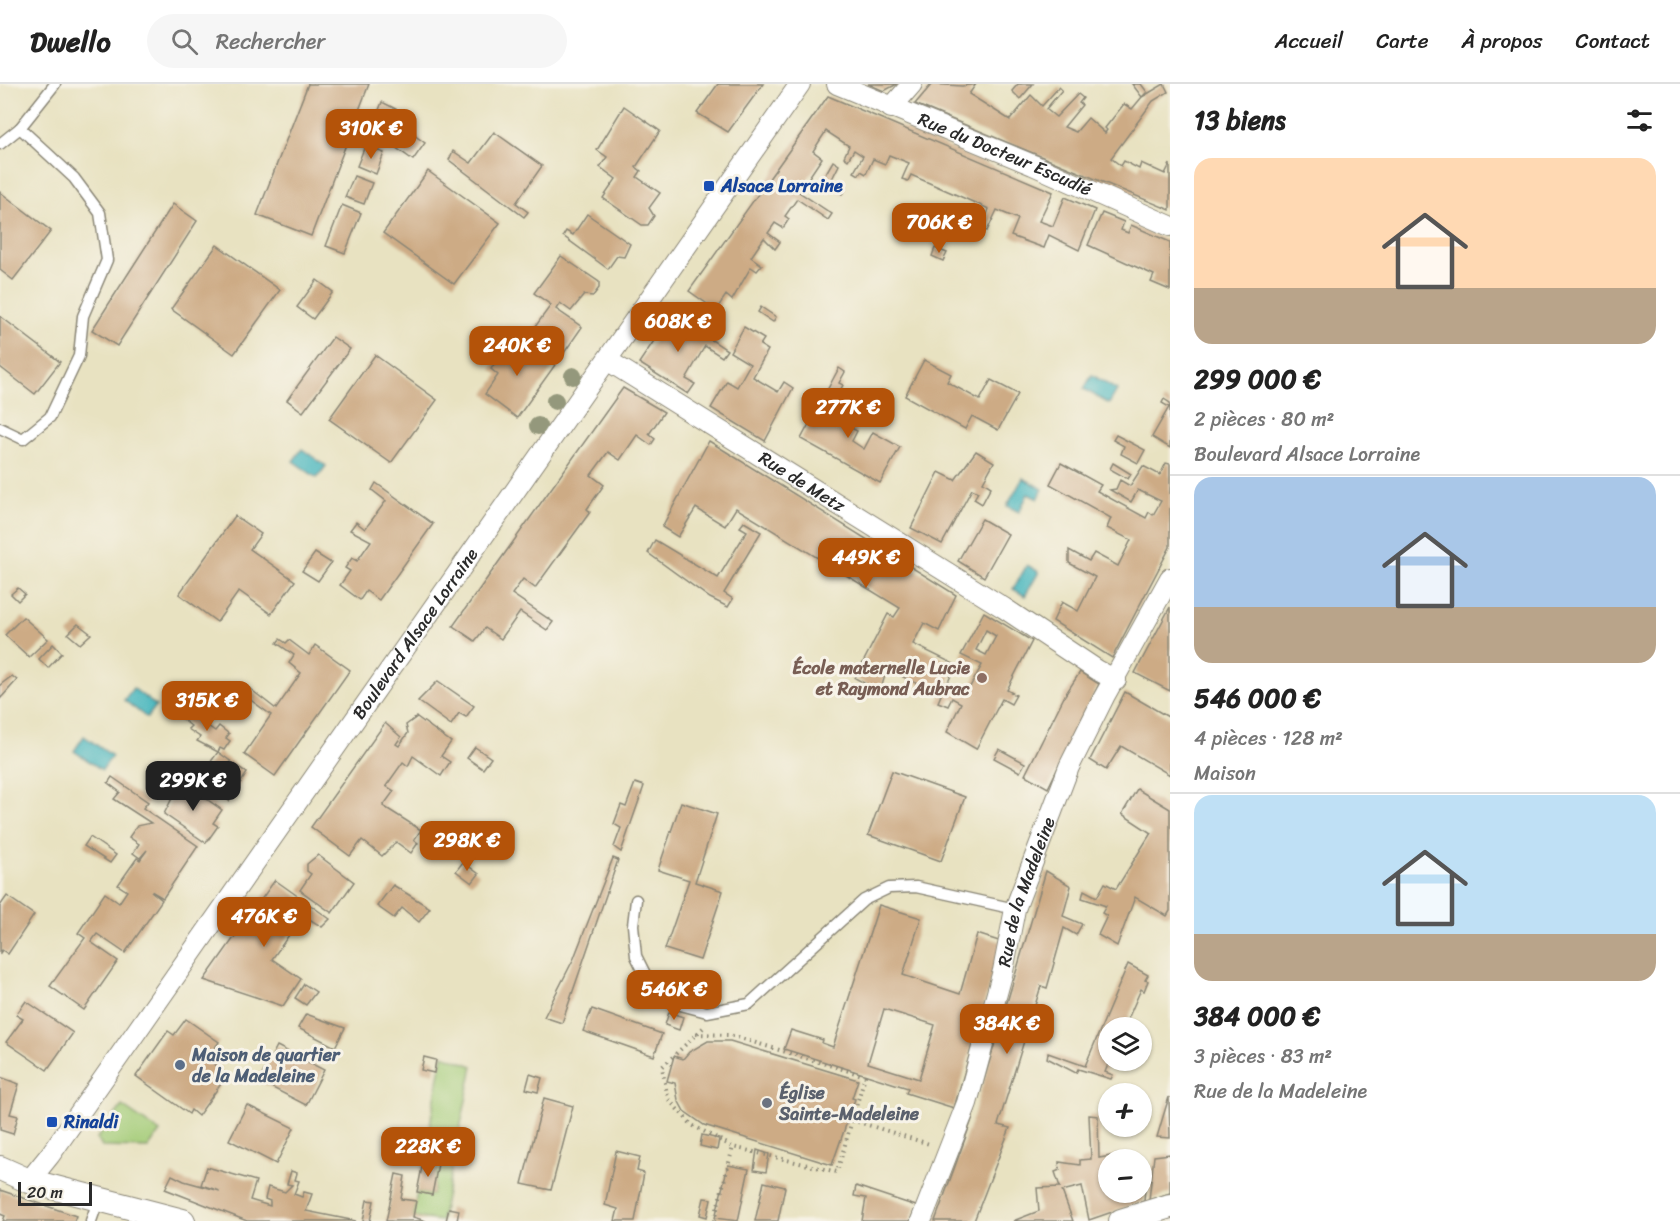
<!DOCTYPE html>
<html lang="fr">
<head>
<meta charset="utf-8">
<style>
	body { margin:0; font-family:Sriracha,sans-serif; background:#f6f6f6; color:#222; height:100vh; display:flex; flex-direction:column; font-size:22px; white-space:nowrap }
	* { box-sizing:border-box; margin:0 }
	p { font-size:20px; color:#767676 }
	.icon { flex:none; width:33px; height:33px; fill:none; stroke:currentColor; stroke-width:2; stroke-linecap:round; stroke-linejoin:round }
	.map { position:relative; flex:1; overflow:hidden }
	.drawer { display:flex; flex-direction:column; background:#fff; width:510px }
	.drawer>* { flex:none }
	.buttons { position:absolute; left:1098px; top:933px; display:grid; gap:12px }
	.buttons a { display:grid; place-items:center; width:54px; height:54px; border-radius:50%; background:#fff; box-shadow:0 2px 4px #0004; font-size:30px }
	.scale { position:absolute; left:18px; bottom:15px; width:74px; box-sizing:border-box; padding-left:6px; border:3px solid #2b2b2b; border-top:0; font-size:16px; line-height:21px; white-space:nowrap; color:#2b2b2b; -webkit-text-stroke:4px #f7f3e8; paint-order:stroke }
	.price { position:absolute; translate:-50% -51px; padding:0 14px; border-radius:12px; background:#b45309; color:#fff; font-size:20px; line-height:39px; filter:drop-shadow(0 2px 3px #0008) }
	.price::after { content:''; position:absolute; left:50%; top:36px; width:18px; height:14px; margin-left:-9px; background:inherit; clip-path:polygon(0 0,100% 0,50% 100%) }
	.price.on { background:#222; color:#fff }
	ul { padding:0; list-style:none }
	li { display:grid; align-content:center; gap:12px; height:318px; padding:0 24px }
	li+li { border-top:2px solid #e0e0e0 }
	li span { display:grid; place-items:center; height:186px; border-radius:18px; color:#555 }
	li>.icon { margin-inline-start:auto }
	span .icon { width:108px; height:108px; fill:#fffc; stroke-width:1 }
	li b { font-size:26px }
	h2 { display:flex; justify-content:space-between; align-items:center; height:72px; padding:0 24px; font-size:26px }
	header { display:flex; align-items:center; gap:36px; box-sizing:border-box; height:84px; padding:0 30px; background:#fff; border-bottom:2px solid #e0e0e0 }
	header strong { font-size:28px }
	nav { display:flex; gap:33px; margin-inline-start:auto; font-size:21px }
	.search { width:420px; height:54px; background:#f6f6f6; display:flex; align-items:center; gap:15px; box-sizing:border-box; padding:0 21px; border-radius:33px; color:#767676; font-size:22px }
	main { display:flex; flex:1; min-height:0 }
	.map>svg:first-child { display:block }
	.green { fill:#a4cc78; stroke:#687c52; stroke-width:1.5 }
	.water { fill:#46b6bd; stroke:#387074; stroke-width:1.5 }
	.building { fill:#cdab85; fill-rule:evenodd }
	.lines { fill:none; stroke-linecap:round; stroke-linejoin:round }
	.service-casing { stroke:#8a8676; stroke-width:13 }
	.minor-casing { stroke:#8a8676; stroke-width:22 }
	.tertiary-casing { stroke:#8a8676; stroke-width:26 }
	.path { stroke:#8a8676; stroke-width:4; stroke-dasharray:1.5 4.5; stroke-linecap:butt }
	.service { stroke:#fff; stroke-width:10 }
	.minor { stroke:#fff; stroke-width:20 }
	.tertiary { stroke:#fff; stroke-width:24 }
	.tree { fill:#94987b }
	.transit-dot { fill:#1a4fb4; stroke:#f7f3e8; stroke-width:2 }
	.education-dot { fill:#8d6e63; stroke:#f7f3e8; stroke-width:2 }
	.service-dot { fill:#5c6f8a; stroke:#f7f3e8; stroke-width:2 }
	.worship-dot { fill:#6b7280; stroke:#f7f3e8; stroke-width:2 }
	.labels { text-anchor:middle; stroke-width:6; stroke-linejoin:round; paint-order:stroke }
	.street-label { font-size:18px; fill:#2b2b2b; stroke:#f7f3e8 }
	.transit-label { font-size:18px; font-weight:bold; fill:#164399; stroke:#f7f3e8; text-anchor:start }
	.education-label { font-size:18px; font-weight:bold; fill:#785e54; stroke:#f7f3e8; text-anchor:end }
	.service-label { font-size:18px; font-weight:bold; fill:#4e5e75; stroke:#f7f3e8; text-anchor:start }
	.worship-label { font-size:18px; font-weight:bold; fill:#5b616d; stroke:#f7f3e8; text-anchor:start }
</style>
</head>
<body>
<header>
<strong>Dwello</strong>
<div class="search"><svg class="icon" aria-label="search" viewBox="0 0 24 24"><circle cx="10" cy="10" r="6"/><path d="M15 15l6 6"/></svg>Rechercher</div>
<nav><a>Accueil</a><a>Carte</a><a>À propos</a><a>Contact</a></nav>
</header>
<main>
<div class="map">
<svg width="1170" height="1137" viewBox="0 0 1170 1137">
	<rect width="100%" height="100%" fill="#f7f3e8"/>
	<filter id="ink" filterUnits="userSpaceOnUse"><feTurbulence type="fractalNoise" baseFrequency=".0167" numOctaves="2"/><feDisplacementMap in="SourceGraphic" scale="12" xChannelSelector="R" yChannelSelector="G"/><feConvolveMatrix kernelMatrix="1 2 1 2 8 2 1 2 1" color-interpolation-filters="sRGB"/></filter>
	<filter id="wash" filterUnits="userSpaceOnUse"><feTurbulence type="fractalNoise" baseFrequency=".008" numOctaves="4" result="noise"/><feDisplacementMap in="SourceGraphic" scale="24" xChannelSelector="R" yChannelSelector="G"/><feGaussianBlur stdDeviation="1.35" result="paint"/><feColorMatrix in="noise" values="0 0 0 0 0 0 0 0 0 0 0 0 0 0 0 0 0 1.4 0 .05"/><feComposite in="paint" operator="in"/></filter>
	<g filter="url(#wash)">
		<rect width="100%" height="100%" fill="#e8e2c1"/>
		<g class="green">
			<path d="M443,971L473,982L441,1137L413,1133L417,1108L432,1111L438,1081L423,1078Z"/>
			<path d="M122,1022L160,1048L148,1064L102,1063L97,1054Z"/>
		</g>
		<g class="water">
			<path d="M1092,291L1117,306L1109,320L1084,305Z"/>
			<path d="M302,365L326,382L317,394L293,377Z"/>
			<path d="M1023,394L1043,405L1038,415L1028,410L1019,428L1007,422Z"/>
			<path d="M1027,481L1039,488L1025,512L1013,505Z"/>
			<path d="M133,604L156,622L147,634L124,616Z"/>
			<path d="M84,652L112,672L102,686L74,667Z"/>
		</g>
		<g id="blocks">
			<g class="building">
				<path d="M308,0H369L311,152L257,131Z"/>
				<path d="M718,0H763L728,48L697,29Z"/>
				<path d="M868,0H897L884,7Z"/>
				<path d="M932,0L962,2L976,0L969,10L1010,36L1031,11L1042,22L1059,3L1062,6L1046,25L1056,33L1078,10L1083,14L1079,19L1082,21L1064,43L1076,48L1088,34L1105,49L1107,46L1105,44L1124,20L1132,25L1142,13L1132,0H1141L1147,8L1142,13L1164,0L1168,8L1153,17L1111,74L1121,82L1124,77L1139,85L1141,79L1165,90L1170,80V126L915,20Z"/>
				<path d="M1018,0H1033L1020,15L1012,7Z"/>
				<path d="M828,12L1053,108L1039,137L1053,142L1065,113L1095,126L1079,166L1049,151L1044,164L1011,152L1018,135L997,126L987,147L982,145L989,125L911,91L908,97L902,95L909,79L889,71L885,80L873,75L866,90L861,87L859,91L854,88L863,72L854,66L848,76L844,73L849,62L826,47L813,67L822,74L799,108L832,130L828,136L797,115L785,132L789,135L783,144L775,139L768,149L780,158L775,165L764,154L751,173L762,181L757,187L751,183L732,216L726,211L716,226L689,207Z"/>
				<path d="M382,18L396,25L391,35L379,26Z"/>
				<path d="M624,22L660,47L636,83L641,87L637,93L660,109L649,124L654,132L648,141H642L603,114L616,95L600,83L607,73L597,66Z"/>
				<path d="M407,46L425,59L413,76L395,63Z"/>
				<path d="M494,48L542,82L516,119L528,128L524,133L449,76L453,67L471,79Z"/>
				<path d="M365,62L384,69L376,90L357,82Z"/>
				<path d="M833,77L839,81L832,95L846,104L842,110L822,96Z"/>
				<path d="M428,87L500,139L454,200L383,149Z"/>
				<path d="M354,92L372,99L364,120L345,113Z"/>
				<path d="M0,108L51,147L13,196L0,186Z"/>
				<path d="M173,120L197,137L117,262L92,246Z"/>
				<path d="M342,121L361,129L345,169L326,162Z"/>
				<path d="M1102,129L1124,138L1121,146L1128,149L1131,141L1170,158V206L1151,198L1154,191L1088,161Z"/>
				<path d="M587,130L630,160L624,173L617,172L608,185L563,152L566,147L573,151Z"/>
				<path d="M217,161L280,206L234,270L171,225Z"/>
				<path d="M935,164L947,169L943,177L932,172Z"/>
				<path d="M561,172L599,198V204L593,212L584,211L571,227L560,219L556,225L582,243L564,269L532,247L551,221L534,209Z"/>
				<path d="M317,196L333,208L313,235L297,223Z"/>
				<path d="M761,223L776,233L773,238L758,228Z"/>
				<path d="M672,230L727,266L722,273L705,262L686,295L695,300L688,310L639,279Z"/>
				<path d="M0,232L60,278L35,310L0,283Z"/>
				<path d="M744,243L764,255L760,261L768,266L753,293L778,308L784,298L793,304L765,357L711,324L727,297L737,303L750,280L730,268Z"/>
				<path d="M333,253L350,265L303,328L287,316Z"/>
				<path d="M505,254L520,271L527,262L555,281L517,334L485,310L498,291L491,285L498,274L493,270Z"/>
				<path d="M375,271L437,316L391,379L329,335Z"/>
				<path d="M924,276L951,290L947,298L980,316L991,296L1018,310L998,346L972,332L965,345L905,312Z"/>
				<path d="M839,284L845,288L839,299L843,301L827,331L857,347L852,357L864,365L873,348L900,363L880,399L801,355Z"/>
				<path d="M623,304L664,328L649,350L655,355L651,361L637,351L620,376L608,368L591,391L604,401L587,425L590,428L535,504L523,495L512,510L553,538L547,546L520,528L501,555L485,544L475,557L453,542Z"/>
				<path d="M1164,315L1170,319V364L1152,353L1169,323L1162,319Z"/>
				<path d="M1116,351L1145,366L1138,379L1121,370L1124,362L1113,356Z"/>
				<path d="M709,357L956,511L939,547L924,539L913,560L956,581L948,598L966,610L982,581L961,571L984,528L1032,557L1007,606L1016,611L1011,620L1002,615L976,665L947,648L961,619L952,614L948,622L938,618L941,611L887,585L880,608L855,594L888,530L894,533L900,524L736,424L725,442L696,424L678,453L662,443ZM986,546L996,552L986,571L976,566Z"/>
				<path d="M976,367L994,378L983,398L991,403L982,420L974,415L978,408L972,405L942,460L911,444L939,388L955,396Z"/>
				<path d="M1061,379L1101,401L1097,407L1146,434L1149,428L1153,431L1161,417L1138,406L1131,418L1110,406L1116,405L1120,396L1130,402L1143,382L1160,391L1166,379L1170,380V463L1112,574L1053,537L1062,518L1078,527L1095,493L1069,479V466L1089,477L1094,469L1118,482L1131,456L1107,444L1111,434L1050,400Z"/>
				<path d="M1113,379L1131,390L1128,395L1110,385Z"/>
				<path d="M376,399L433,440L379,516L366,507L360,516L340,501L350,487L345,484L352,474L357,477L371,457L350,446L356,438L365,445L386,417L372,406Z"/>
				<path d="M235,432L261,450L250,465L295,497L271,530L239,507L217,538L179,510Z"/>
				<path d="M982,435L1008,450L984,493L958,477Z"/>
				<path d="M744,438L761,448L724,509L733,515L728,523L710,514L648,469L655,456L718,494L747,447L740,443Z"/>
				<path d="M315,469L331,479L318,497L302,487Z"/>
				<path d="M18,504L25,510L18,517L11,510Z"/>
				<path d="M1170,523V607L1135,589Z"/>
				<path d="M23,533L48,555L29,573L5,551Z"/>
				<path d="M78,540L91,550L80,560L68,550Z"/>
				<path d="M280,555L286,559L289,556L309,571L315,561L350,586L275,692L244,670L271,631L244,611L249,604L276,625L301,589L289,579L294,571L277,559Z"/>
				<path d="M53,560L62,569L48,584L39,575Z"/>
				<path d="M1080,588L1099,600L1048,704L1025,691L1065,611Z"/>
				<path d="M12,592L17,596L0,615V601Z"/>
				<path d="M438,597L474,622L466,633L459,629L451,641L418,617Z"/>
				<path d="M1125,608L1170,634V691L1121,662L1106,686L1090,676Z"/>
				<path d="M189,627L207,631L205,640L215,647L219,642L229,650L226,654L230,657L224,666L220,664L218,668L197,657L200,653L188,645L191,642L182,635Z"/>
				<path d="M417,633L451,658L441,672L450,678L441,692L413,672L408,682L403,678L386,702L394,707L383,722L421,746L414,756L418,759L411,769L396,758L382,772L362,756L350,772L311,743L385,639L401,653L396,660L399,662L408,649L406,641Z"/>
				<path d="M475,663L491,674L483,685L467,674Z"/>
				<path d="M999,665L1025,679L1020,688L994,674Z"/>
				<path d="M218,668L247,689L229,717L198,695Z"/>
				<path d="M892,687L965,713L941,777L868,751Z"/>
				<path d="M112,693L148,718L143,724L198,762L163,814L151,807L162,816L125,869L97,850L91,858L118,877L84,926L50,902L85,854L78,849L105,809L119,819L127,807L118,801L137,774L140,776L147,766L140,774L133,769L139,760L129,753L137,742L151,739L114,715L120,708L108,699Z"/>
				<path d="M181,697L222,726L213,739L218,742L206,759L164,730Z"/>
				<path d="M635,699L644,702L621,768L614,763L621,744L614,740L621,721L626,723Z"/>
				<path d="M1137,705L1170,725V827L1167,832L1135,813L1117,862L1098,851L1107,832L1102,829L1106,822L1082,814L1084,806L1097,813L1105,799L1116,805L1151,749L1122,730Z"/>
				<path d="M681,718L717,730L695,798L723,807L700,876L665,865L689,796L658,786Z"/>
				<path d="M90,753L116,771L110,779L84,762Z"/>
				<path d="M318,771L354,798L332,829L300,806L311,790L307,787V780Z"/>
				<path d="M613,774L618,776L562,939L544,933L574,874Z"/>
				<path d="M463,778L479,790L472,799L456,787Z"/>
				<path d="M1046,787L1071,802L1063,832L1082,840L1076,851L1064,844L1047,904L1041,902L998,1041L1010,1044L974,1137H935L973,1033Z"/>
				<path d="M275,796L330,835L322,843L303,831L272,875L301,895L283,922L204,896Z"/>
				<path d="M393,801L430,824L419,838L402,824L394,834L377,822Z"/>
				<path d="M7,812L34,831L8,870L2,866L0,869V822Z"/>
				<path d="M879,821L921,834L903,891L960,910L977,850L1002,858L954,1024L906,1009L908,1004L784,965L791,946L823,956L822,959L833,963ZM884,925L935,941L919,995L868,979Z"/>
				<path d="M1128,880L1148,891L1145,896L1148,897L1144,907L1141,905L1124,944H1108L1110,976L1105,988L1113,991L1111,995L1078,985L1076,989L1047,974L1048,969L1085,982Z"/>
				<path d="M304,900L316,908L306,921L295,914Z"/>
				<path d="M26,917L73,949L47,986L6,958L23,935L16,931Z"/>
				<path d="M592,925L662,950L654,972L583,947Z"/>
				<path d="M669,928L683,933L679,946L665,941Z"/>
				<path d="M306,930L345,944L335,963L298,944Z"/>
				<path d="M186,935L219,958L207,975L221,985L219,988L226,993L198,1032L191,1026L189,1030L136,992L168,947L174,951Z"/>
				<path d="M708,957H730L858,996L852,1014L855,1015L832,1081L704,1041L684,1027L678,1016L675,999L667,997L674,972L683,975L689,968Z"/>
				<path d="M277,962L324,986L306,1021L259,997Z"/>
				<path d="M424,973L436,976L434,989L421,986Z"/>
				<path d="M530,990L542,994L538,1008L526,1005Z"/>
				<path d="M0,993L19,1000L10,1030L18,1032L13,1050L0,1046Z"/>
				<path d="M1169,1013L1170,1054L1157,1053L1165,1026Z"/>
				<path d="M544,1014L573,1022L551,1106L522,1100Z"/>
				<path d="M247,1021L294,1044L276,1080L229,1056Z"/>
				<path d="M1089,1031L1098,1032L1099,1074L1117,1071V1076H1108V1108H1142V1079H1147L1144,1117L1089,1136L1082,1102L1062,1107L1073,1137H1013L1039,1127L1037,1104L1060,1103L1055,1088L1060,1086L1059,1078L1080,1081V1076L1091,1075Z"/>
				<path d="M702,1051L719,1055L717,1066L700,1062Z"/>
				<path d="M757,1066L769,1070L766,1088L754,1086Z"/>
				<path d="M616,1067L640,1073L637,1087L644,1089L635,1137H615L618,1125L605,1121Z"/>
				<path d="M1170,1070V1109L1149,1116L1154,1072Z"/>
				<path d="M423,1078L438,1080L432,1111L417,1108Z"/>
				<path d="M728,1081L749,1085L738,1137L715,1134Z"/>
				<path d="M207,1083L256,1097L250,1116L270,1122V1117L265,1115L268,1103L285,1108L292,1101L287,1100L291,1087L297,1089L295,1096L299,1097L294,1110L302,1113L304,1108L312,1110L306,1127L356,1137H247L165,1105L172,1091L184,1097L220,1107L201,1101Z"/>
				<path d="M396,1090L405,1092L401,1115L416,1117L413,1133L426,1137H386Z"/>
				<path d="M764,1098L785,1103L778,1137H755Z"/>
				<path d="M856,1102L916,1122L910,1137H862L866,1114L854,1112Z"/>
				<path d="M0,1106L76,1132L74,1137H3L5,1132L0,1130Z"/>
				<path d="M704,1114L711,1115L707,1133L700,1131Z"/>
				<path d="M367,1116L374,1117L370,1137H363Z"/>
				<path d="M449,1124L459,1126L457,1137H446Z"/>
			</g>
		</g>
	</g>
	<g filter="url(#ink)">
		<use href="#blocks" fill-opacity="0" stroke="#8a8676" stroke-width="1.5"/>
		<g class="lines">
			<defs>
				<g id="service">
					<path d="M0,60L20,44L55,0"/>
					<path d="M0,344L23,355L50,333L79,272L83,232L107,176L100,129L74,94L20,44"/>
					<path d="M636,816L633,841L636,872L655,910L673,919L707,928L749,920L864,816L889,804L916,803L1015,825"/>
					<path d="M91,1137L99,1114"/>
				</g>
				<g id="minor">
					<path id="s1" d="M837,0L1033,81L1170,142"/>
					<path d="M891,24L912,0"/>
					<path id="s2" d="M607,276L1004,524L1097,586L1116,596"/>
					<path id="s3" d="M29,1097L50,1071L800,0"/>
					<path id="s4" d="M921,1137L967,1019L1003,887L1015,825L1069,683L1104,613L1170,494"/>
				</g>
				<g id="tertiary">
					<path d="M0,1084L29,1097L183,1137"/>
					<path d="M1121,1137L1170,1122"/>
				</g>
			</defs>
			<use href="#service" class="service-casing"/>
			<use href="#minor" class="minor-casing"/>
			<use href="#tertiary" class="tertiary-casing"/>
			<g class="path">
				<path d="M703,944L662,983L668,1015L692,1041L733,1063L714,1137"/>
				<path d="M696,950L730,951L865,992L837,1088L733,1063"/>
				<path d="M852,1036L929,1060"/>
			</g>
			<use href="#service" class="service"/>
			<use href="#minor" class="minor"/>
			<use href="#tertiary" class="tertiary"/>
		</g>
		<g class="tree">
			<circle cx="573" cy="292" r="9"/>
			<circle cx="555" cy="317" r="9"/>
			<circle cx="538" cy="342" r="9"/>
		</g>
	</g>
	<g class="transit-dot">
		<rect x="703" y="96" width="12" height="12" rx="3"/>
		<rect x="46" y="1032" width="12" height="12" rx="3"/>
	</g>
	<circle class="education-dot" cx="982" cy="594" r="6"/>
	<circle class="service-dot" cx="180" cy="981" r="6"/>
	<circle class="worship-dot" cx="767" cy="1019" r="6"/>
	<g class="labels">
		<g class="street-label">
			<text dy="6" stroke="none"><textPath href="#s1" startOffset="182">Rue du Docteur Escudié</textPath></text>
			<text dy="6" stroke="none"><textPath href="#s2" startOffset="230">Rue de Metz</textPath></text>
			<text dy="6" stroke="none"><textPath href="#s3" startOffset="670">Boulevard Alsace Lorraine</textPath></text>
			<text dy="6" stroke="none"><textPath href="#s4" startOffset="346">Rue de la Madeleine</textPath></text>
		</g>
		<g class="transit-label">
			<text x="721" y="108">Alsace Lorraine</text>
			<text x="64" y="1044">Rinaldi</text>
		</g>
		<g class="education-label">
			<text x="970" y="590">École maternelle Lucie<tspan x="970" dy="21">et Raymond Aubrac</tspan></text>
		</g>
		<g class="service-label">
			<text x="192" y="977">Maison de quartier<tspan x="192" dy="21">de la Madeleine</tspan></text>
		</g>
		<g class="worship-label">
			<text x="779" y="1015">Église<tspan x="779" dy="21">Sainte-Madeleine</tspan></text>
		</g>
	</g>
</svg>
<div class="buttons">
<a><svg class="icon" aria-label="layers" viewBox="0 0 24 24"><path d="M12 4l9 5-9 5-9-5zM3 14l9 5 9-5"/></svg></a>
<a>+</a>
<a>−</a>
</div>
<div class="scale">20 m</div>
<b class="price" style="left:371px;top:76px">310K €</b>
<b class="price" style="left:939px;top:170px">706K €</b>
<b class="price" style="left:678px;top:269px">608K €</b>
<b class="price" style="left:517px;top:293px">240K €</b>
<b class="price" style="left:848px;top:355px">277K €</b>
<b class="price" style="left:866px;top:505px">449K €</b>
<b class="price" style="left:207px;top:648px">315K €</b>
<b class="price on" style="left:193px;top:728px">299K €</b>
<b class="price" style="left:467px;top:788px">298K €</b>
<b class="price" style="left:264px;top:864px">476K €</b>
<b class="price" style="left:674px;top:937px">546K €</b>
<b class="price" style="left:1007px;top:971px">384K €</b>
<b class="price" style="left:428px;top:1094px">228K €</b>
</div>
<section class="drawer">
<h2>13 biens<svg class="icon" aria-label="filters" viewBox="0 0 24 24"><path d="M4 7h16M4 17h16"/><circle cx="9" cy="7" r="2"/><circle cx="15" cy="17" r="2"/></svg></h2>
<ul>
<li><span style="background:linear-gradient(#ffd9b3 70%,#b9a48a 0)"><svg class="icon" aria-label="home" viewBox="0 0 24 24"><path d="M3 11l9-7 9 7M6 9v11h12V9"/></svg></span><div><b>299 000 €</b><p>2 pièces · 80 m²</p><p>Boulevard Alsace Lorraine</p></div></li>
<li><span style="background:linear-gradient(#a9c7e8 70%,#b9a48a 0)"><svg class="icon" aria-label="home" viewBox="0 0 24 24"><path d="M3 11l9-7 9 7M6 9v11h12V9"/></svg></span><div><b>546 000 €</b><p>4 pièces · 128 m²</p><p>Maison</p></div></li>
<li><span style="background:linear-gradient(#bfe0f5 75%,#b9a48a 0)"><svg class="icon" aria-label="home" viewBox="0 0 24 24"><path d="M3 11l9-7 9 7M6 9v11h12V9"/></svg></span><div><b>384 000 €</b><p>3 pièces · 83 m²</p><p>Rue de la Madeleine</p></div></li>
</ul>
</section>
</main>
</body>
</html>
